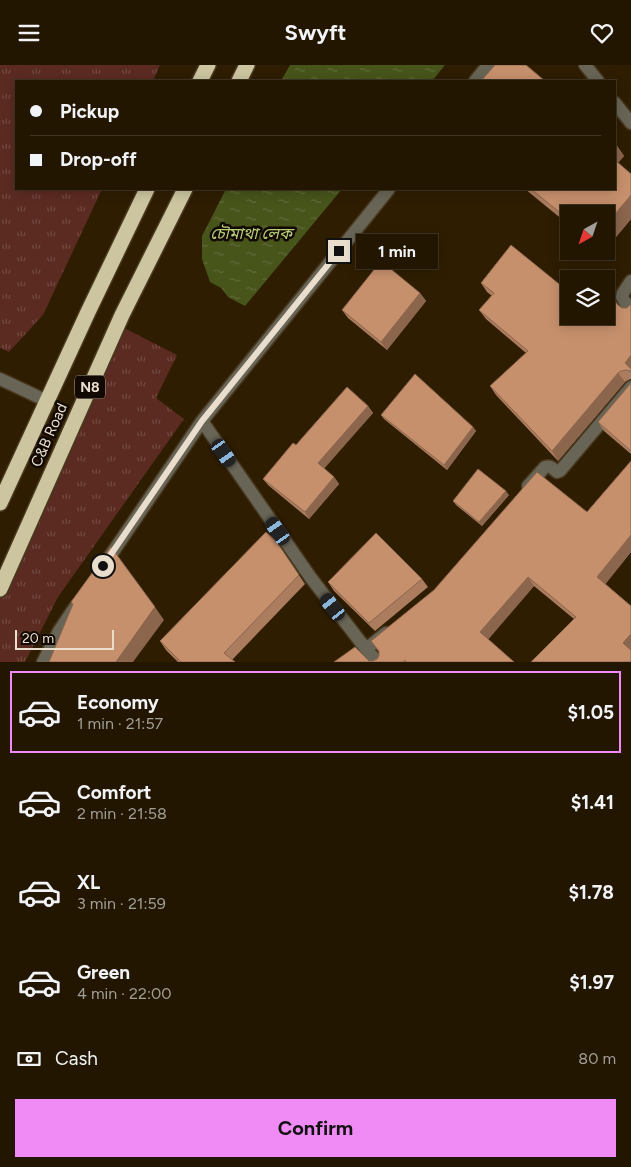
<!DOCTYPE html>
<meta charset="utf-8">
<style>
body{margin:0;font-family:Figtree,"Noto Sans Bengali",sans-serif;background:#2a1f0b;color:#f1f3f6;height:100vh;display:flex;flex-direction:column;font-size:19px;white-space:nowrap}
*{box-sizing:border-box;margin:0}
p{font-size:16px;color:#a29f99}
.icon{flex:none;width:28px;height:28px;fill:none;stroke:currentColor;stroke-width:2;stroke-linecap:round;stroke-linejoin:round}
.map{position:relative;height:597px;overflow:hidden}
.side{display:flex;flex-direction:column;background:#221601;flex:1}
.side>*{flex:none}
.banner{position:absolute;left:15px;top:15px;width:601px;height:110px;border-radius:0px;box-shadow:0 2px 12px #0003,0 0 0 1px #3f3523;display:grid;align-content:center;height:110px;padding:0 15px;background:#221601}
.needle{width:32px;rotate:220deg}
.controls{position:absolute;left:560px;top:140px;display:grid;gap:10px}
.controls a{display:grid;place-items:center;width:55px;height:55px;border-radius:0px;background:#221601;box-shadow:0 2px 12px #0003,0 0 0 1px #3f3523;font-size:25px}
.scale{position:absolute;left:15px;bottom:12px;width:99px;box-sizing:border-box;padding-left:5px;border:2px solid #e9ddcd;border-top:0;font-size:14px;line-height:18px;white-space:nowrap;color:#e9ddcd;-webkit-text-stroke:4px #110902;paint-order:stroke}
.end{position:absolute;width:22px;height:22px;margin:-11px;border:6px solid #e9ddcd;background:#111;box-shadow:0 0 0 2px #111}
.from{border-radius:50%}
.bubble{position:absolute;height:35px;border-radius:0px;background:#221601;box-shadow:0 2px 12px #0003,0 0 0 1px #3f3523;font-size:16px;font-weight:700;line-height:35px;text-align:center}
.car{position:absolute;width:15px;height:30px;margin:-15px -8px;border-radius:6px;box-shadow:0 0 4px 1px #0007;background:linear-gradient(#222 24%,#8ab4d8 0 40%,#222 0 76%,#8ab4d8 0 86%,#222 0)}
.banner b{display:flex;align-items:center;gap:18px;height:48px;font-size:19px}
.banner b+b{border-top:1px solid #3f3523}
.banner i{width:12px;height:12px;background:#f1f3f6}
ul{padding:9px 0 0;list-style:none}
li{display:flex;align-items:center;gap:15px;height:82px;margin:0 10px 8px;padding:0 5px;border:2px solid transparent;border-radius:0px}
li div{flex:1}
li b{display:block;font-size:19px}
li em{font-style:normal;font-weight:700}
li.current{border-color:#f08bf6}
li>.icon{width:45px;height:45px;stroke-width:1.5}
.pay{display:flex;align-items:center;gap:12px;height:55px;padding:0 15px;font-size:19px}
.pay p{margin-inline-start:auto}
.action{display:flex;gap:10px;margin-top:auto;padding:10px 15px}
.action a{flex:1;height:58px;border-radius:0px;background:#f08bf6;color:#111;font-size:20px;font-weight:700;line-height:58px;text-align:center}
header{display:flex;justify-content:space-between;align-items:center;height:65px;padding:0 15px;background:#221601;font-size:22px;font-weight:700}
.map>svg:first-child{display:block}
.park{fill:url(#park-tufts)}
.water{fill:url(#water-ripples)}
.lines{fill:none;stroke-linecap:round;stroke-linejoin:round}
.minor-casing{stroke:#48381e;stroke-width:15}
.highway-casing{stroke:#48381e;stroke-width:18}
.minor{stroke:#686557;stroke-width:12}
.highway{stroke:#ccc5a0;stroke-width:15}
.wall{fill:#ab7c5e}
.shaded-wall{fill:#8b654c}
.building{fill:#c7906d;stroke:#8b654c}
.route{stroke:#e9ddcd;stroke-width:6}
.labels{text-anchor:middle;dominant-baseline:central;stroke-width:5;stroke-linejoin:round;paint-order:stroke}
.shield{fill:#110902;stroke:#a89d90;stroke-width:1}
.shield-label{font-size:14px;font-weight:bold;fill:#e9ddcd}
.street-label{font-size:15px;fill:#e9ddcd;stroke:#110902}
.water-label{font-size:16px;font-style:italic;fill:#b9cf7a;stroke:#110902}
</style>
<header><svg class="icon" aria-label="menu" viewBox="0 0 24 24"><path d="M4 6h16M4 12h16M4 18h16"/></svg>Swyft<svg class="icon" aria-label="heart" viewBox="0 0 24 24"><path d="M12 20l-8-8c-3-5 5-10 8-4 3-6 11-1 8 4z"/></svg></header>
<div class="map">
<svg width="631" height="597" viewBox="0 0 631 597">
<defs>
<pattern id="park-tufts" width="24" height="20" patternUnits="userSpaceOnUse" patternTransform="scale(1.25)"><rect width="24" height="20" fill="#5b2b22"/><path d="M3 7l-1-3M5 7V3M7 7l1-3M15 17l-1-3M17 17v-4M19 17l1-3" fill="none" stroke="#734941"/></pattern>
<pattern id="water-ripples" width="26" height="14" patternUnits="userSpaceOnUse" patternTransform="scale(1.25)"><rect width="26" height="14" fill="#47541a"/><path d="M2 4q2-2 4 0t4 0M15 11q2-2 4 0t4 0" fill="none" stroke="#626c3a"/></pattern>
</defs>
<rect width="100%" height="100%" fill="#2e1d01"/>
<path class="park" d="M0 0H160L153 16H16V124H102L43 250 9 287 0 283Z
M124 263 177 290 156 333 184 354 58 532 25 597H0V530Z"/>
<path class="water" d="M290 0H445L432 16H281Z
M226 124H342L245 241 228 232 221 223 210 217 202 194V171Z"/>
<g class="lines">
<defs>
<path id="minor" d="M585 0 598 16
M475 16 488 0
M615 38 631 58
M631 216 623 228 622 232 625 237 631 244
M0 314 47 336
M202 356 311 513 366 584 378 597
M528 421 545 402C551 400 553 404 557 407L560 406 631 322
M104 500 202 356 389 124
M366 584 386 568
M43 597 59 566 75 542"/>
<path id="highway" d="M200 16 208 0
M239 16 247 0
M0 438 88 247 147 124
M0 524 122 250 185 124"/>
</defs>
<use href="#minor" class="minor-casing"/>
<use href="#highway" class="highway-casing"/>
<use href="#minor" class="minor"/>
<use href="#highway" class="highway"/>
</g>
<path class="wall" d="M615 78 624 91 618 98 631 109V154L606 184 569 149V160L525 124H615Z
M481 218 564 223 618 240 622 243H627L631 239V314L628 315 625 317 558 396 496 330 490 321 526 288 486 254 479 245 492 231 487 227Z
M420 228 426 236 387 285 348 253 342 245Z
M631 318V389L604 366 598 357Z
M368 341 373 348 324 403 334 412 339 419 309 454 268 420 263 414Z
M381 350 473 362 476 366 447 405 384 354Z
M631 396V487L605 519 574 554 534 521 488 574 514 597H334L373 596 377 594 379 591V587L371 576 587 447Z
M509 430 482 461 456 440 453 436Z
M276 476 305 519 232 595 235 597H178L166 585 160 576Z
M422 514 428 522 375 566 334 526 328 517Z"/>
<path class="shaded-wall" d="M615 78 624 91 615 101Z
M631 130V154L606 184V160Z
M420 228 426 236 387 285 381 277Z
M631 290V307L625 298Z
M618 308 625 317 558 396 552 386Z
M368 341 373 348 323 405 318 398Z
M473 362 476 366 447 405 444 400Z
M334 412 339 419 309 454 305 447Z
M506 426 509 430 482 461 479 457Z
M631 470V487L604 521 597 512Z
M528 512 534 521 487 576 480 567Z
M155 542 164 555 133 597H116Z
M631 569V585L623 578Z"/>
<path class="building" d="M495 0H526L545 16H481Z
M615 95 631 109V130L606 160V149H569V155L531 124H615Z
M511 180 564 223 569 217V251H606V228L611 231 618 240 622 243H627L631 239V290L625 298 631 304V308L630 306 626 305 621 306 618 308 552 386 490 321 528 286 479 245 494 228 481 218Z
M381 196 420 228 381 277 342 245Z
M578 206 588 214H571Z
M415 309 473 362 444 400 381 350Z
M631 318V386L598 357Z
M347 322 368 341 318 398 334 412 305 447 263 414 293 378 296 380Z
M631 396V470L597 512 631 541V569L623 578 631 585V597H531L576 552 528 512 480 567 514 597H406L405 595 403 597H334L355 582 369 596H373L377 594 379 591V586L371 576 434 525 537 407 587 447Z
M478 404 506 426 479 457 453 436Z
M266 467 276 476 299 510 224 588 235 597H181L160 576Z
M376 468 422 514 369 558 328 517Z
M111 482 155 542 116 597H49L73 539 71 537Z"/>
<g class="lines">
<path class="route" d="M103 501 202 356 339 186"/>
</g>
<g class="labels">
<rect class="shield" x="75" y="310.5" width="30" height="23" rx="4"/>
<g class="shield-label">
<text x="90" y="322">N8</text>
</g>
<g class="street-label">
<text transform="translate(49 370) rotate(-66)">C&amp;B Road</text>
</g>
<g class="water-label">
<text x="251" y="168">চৌমাথা লেক</text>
</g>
</g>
</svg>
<div class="controls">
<a><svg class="needle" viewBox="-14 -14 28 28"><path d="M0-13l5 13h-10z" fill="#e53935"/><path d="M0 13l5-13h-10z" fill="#a29f99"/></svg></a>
<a><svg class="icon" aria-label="layers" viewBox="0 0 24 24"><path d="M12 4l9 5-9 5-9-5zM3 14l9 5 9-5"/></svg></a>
</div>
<div class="scale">20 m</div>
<i class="end from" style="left:103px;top:501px"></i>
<i class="end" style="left:339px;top:186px"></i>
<div class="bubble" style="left:356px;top:169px;width:82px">1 min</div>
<i class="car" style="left:224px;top:388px;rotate:145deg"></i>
<i class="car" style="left:278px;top:466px;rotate:325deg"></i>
<i class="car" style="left:333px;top:542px;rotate:322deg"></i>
<div class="banner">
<b><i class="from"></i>Pickup</b>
<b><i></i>Drop-off</b>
</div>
</div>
<section class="side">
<ul>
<li class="current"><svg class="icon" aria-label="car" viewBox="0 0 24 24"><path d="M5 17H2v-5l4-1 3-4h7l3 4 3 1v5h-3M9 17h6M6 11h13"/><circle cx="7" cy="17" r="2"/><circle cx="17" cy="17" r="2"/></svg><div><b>Economy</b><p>1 min · 21:57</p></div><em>$1.05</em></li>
<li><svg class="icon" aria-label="car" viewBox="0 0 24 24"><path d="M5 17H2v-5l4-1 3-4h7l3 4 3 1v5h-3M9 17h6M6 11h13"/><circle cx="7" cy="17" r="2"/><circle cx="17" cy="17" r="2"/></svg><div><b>Comfort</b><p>2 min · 21:58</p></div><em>$1.41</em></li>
<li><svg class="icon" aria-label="car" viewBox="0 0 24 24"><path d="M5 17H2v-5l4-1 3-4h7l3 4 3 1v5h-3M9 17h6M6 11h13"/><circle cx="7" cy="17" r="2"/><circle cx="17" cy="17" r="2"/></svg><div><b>XL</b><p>3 min · 21:59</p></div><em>$1.78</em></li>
<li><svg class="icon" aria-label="car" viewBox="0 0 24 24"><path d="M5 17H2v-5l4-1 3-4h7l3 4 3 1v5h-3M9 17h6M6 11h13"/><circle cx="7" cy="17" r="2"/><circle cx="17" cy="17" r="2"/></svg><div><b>Green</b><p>4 min · 22:00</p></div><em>$1.97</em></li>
</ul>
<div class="pay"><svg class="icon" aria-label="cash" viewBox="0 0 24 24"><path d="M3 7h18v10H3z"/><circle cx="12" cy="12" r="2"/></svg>Cash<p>80 m</p></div>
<div class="action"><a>Confirm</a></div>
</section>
